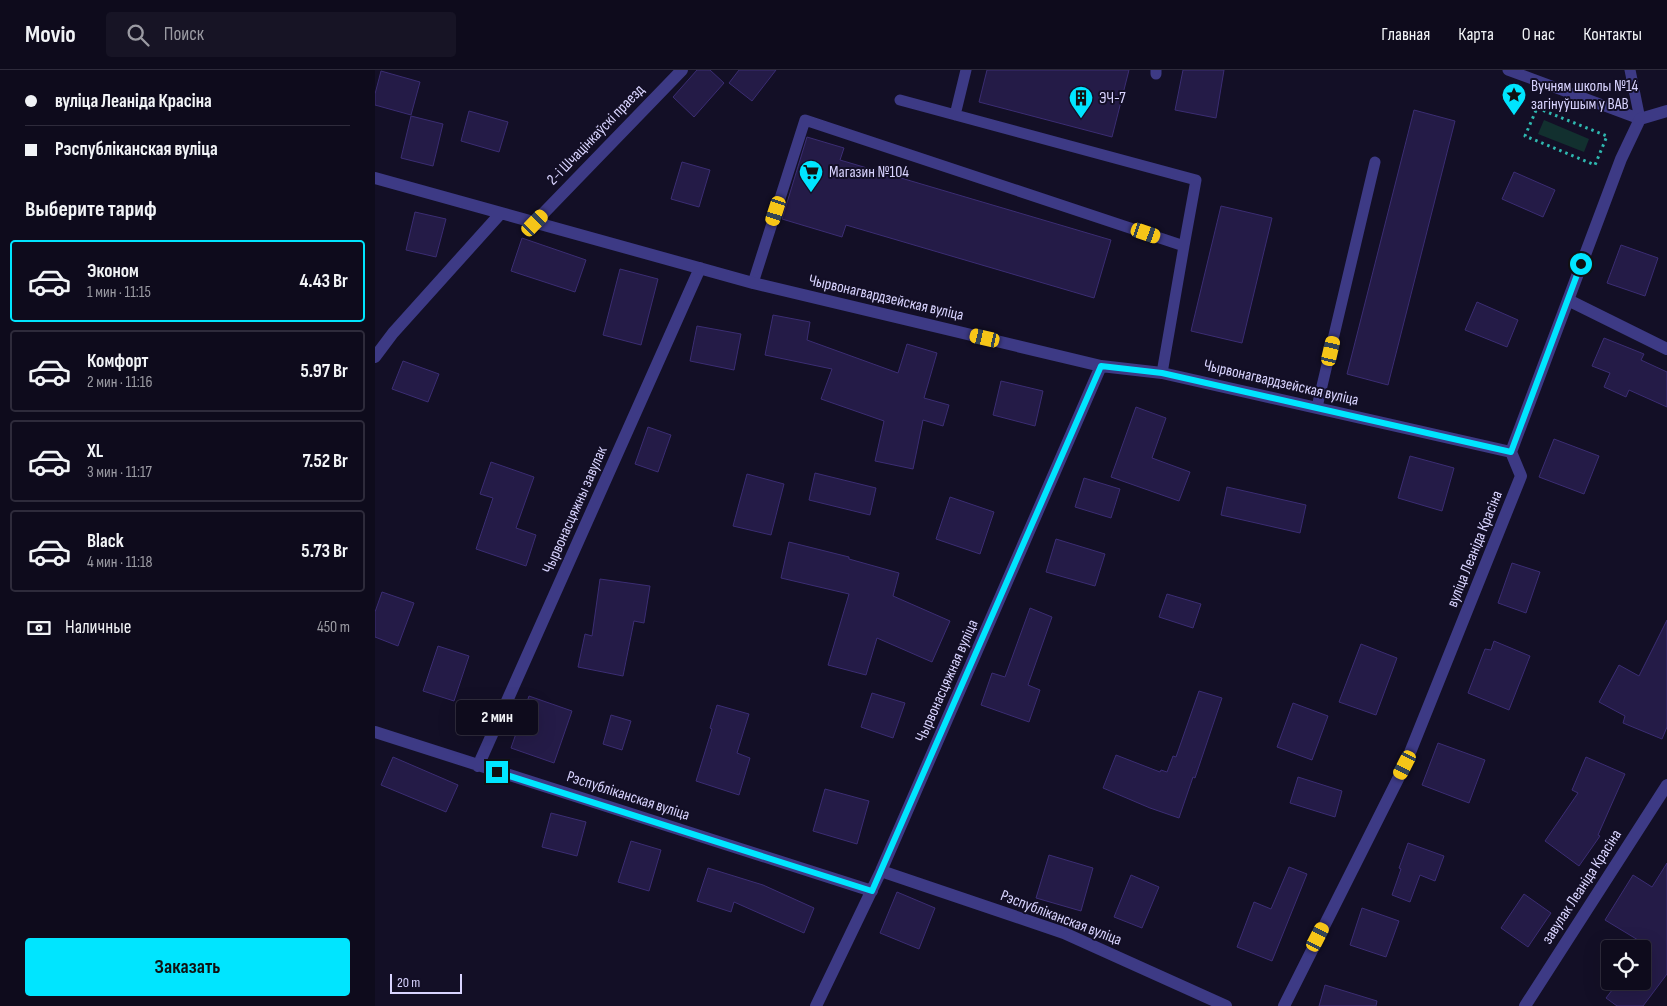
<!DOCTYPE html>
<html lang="ru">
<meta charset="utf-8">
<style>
body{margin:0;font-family:"Sofia Sans Condensed",sans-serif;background:#171425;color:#f1f3f6;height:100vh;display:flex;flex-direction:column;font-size:19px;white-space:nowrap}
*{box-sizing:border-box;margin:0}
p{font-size:16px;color:#9b9ba3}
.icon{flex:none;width:28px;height:28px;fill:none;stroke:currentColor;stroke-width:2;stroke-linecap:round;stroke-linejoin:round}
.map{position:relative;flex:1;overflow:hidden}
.sheet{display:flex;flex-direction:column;background:#0e0b1c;width:375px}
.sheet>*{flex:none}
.guide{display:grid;align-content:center;height:110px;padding:0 25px;background:#0e0b1c}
.controls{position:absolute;left:1226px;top:870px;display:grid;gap:10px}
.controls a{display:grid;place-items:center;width:50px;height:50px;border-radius:5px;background:#0e0b1c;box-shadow:0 5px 20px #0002,0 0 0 1px #2e2b3b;font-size:25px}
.scale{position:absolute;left:15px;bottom:12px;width:72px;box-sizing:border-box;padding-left:5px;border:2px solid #d9d4ff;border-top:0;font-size:14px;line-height:18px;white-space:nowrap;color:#d9d4ff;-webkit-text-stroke:4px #130f26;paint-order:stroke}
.end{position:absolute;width:22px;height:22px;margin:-11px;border:6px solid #00e5ff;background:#111;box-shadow:0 0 0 2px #111}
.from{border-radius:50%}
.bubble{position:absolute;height:35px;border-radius:5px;background:#0e0b1c;box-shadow:0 5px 20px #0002,0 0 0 1px #2e2b3b;font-size:16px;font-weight:700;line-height:35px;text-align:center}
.car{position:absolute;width:15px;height:30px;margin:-15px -8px;border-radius:6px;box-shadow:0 0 4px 1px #0007;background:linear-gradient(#f5c518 24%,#345 0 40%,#f5c518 0 76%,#345 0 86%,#f5c518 0)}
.guide b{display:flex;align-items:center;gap:18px;height:48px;font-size:19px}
.guide b+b{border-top:1px solid #2e2b3b}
.guide i{width:12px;height:12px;background:#f1f3f6}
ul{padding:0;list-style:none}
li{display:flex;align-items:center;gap:15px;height:82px;margin:0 10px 8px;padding:0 15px;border:2px solid #2e2b3b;border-radius:5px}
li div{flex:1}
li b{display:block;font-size:19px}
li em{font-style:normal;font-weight:700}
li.active{border-color:#00e5ff}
li>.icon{width:45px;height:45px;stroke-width:1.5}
h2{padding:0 25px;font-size:22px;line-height:60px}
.pay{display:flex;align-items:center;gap:12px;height:55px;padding:0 25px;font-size:19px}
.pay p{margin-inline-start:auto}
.button{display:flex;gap:10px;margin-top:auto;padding:10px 25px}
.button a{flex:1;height:58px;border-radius:5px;background:#00e5ff;color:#111;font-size:20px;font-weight:700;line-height:58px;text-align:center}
header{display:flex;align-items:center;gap:30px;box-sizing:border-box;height:70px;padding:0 25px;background:#0e0b1c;border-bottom:1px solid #2e2b3b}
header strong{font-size:24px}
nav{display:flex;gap:28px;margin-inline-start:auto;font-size:18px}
.search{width:350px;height:45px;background:#171425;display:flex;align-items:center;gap:12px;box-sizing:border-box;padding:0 18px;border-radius:5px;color:#9b9ba3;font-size:19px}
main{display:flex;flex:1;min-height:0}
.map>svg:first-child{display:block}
.green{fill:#12302f}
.building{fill:#241b47;stroke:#3b2d73}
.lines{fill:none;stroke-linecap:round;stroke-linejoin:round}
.path{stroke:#2fb8b0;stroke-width:3;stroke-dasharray:2.5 4;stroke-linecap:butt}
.service{stroke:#3d3a85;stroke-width:11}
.minor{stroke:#3d3a85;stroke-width:12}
.route{stroke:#00e5ff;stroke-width:6}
.labels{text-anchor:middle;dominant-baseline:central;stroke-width:4;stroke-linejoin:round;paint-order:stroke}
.poi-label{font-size:16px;fill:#d9d4ff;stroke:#130f26;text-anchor:start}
.street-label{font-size:16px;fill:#d9d4ff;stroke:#130f26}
</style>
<header>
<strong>Movio</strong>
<div class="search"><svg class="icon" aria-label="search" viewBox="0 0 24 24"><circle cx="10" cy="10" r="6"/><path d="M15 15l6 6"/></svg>Поиск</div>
<nav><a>Главная</a><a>Карта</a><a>О нас</a><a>Контакты</a></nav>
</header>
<main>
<section class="sheet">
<div class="guide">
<b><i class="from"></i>вуліца Леаніда Красіна</b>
<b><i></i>Рэспубліканская вуліца</b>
</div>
<h2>Выберите тариф</h2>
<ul>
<li class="active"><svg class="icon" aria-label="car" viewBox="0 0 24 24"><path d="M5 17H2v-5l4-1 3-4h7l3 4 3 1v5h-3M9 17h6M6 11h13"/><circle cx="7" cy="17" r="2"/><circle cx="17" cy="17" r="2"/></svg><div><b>Эконом</b><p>1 мин · 11:15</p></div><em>4.43 Br</em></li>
<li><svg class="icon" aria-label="car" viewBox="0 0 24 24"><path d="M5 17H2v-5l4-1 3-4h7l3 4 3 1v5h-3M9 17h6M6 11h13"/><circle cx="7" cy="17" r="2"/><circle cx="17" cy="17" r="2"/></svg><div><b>Комфорт</b><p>2 мин · 11:16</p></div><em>5.97 Br</em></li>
<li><svg class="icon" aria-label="car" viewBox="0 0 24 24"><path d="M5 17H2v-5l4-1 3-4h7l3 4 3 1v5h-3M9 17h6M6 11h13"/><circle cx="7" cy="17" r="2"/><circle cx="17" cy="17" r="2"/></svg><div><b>XL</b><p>3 мин · 11:17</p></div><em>7.52 Br</em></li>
<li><svg class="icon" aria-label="car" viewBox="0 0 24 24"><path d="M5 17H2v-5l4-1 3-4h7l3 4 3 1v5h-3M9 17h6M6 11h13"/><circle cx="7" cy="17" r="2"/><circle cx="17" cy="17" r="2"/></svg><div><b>Black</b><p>4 мин · 11:18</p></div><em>5.73 Br</em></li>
</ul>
<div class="pay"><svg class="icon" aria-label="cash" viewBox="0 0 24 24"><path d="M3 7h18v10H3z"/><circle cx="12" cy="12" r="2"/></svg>Наличные<p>450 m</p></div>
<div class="button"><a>Заказать</a></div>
</section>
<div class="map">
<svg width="1292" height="936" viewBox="0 0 1292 936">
<rect width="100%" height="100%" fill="#130f26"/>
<path class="green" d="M1169 50 1214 69 1209 82 1163 64Z"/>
<path class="building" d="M322 0H335L349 13 319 47 298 27Z
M364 0H401L377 31 354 13Z
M612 0H754L737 67 604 32Z
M808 0H849L841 48 800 40Z
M6 1 45 12 36 45 0 35V24Z
M1039 40 1080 51 1013 315 972 304Z
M94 41 133 52 124 82 86 71Z
M36 46 68 54 58 96 26 88Z
M432 67 469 78 465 90 736 170 719 228 471 155 467 167 407 149Z
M307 92 335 100 324 137 296 129Z
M1139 102 1180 120 1168 147 1127 129Z
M846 136 897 148 867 273 816 261Z
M40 142 71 149 61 187 31 180Z
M147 168 211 190 200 222 136 201Z
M1246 175 1283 188 1270 226 1232 213Z
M245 199 283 209 266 275 228 265Z
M1102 232 1143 250 1132 277 1090 260Z
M398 245 435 252 432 270 523 303 532 274 562 283 549 328 574 335 568 356 548 350 538 399 500 391 509 351 446 329 457 299 390 285Z
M322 256 366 264 359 300 315 291Z
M1229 268 1269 284 1266 290 1292 302V337L1254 320 1251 327 1229 317 1235 303 1217 296Z
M28 291 64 304 53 332 17 319Z
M626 311 668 321 660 356 618 345Z
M761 337 791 348 777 388 815 402 804 431 736 407Z
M273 357 296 365 283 402 260 394Z
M1179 369 1224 386 1209 424 1164 407Z
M1035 386 1079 398 1067 441 1023 428Z
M116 392 159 407 141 458 161 465 151 496 101 479 118 428 105 424Z
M440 403 501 418 495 445 434 430Z
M372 404 409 414 396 465 358 456Z
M709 408 745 419 736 448 700 437Z
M852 417 931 435 925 463 846 445Z
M575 427 619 442 605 484 561 469Z
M681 469 730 484 720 516 671 502Z
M414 472 474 487V489L524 503 518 526 575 551 557 592 502 568 491 605 453 595 474 524 406 508Z
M1137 493 1165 502 1151 543 1123 533Z
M225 509 275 516 269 553 259 551 248 606 203 597 210 564 217 566Z
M7 522 39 533 23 576 0 567V542Z
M792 524 826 534 818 558 784 547Z
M655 538 677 547 653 615 665 620 654 652 606 635 617 603 630 607Z
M1292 550V657L1287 669 1248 653 1250 646 1224 632 1244 595 1264 606Z
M1119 571 1155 586 1134 640 1093 623 1110 579 1116 580Z
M986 574 1022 588 1001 645 964 632Z
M63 576 94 586 79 631 48 621Z
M824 621 847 628 820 708 818 707 804 748 775 738 728 718 741 685 785 702 786 700 792 702 798 686 801 687Z
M497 623 530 633 518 668 486 657Z
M154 626 197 641 179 693 136 678Z
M918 633 953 646 937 690 902 677Z
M342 635 374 644 362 683 375 688 364 725 321 711 337 659 335 658Z
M236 645 256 651 247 680 228 674Z
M1063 673 1110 690 1094 733 1047 715Z
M18 687 83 715 71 742 6 715Z
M1211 687 1250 704 1223 765 1225 766 1204 796 1170 771 1203 723 1197 720Z
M923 707 967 721 960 747 915 733Z
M450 719 494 731 482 774 438 761Z
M176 743 211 752 202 786 167 777Z
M256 771 286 780 274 821 243 812Z
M1033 773 1069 786 1060 811 1045 805 1035 832 1017 825 1026 799 1024 798Z
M674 785 718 798 706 841 661 828Z
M1292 793V904L1268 936H1242L1231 928 1244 911H1268V873L1230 850 1258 805 1277 817Z
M914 797 932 804 897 891 862 877 879 832 896 839Z
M333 798 388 815 439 838 429 863 359 832 356 842 322 831Z
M756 805 784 817 767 858 739 847Z
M522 822 560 838 544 879 505 863Z
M1149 824 1176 843 1153 877 1126 858Z
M987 838 1024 851 1011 887 975 875Z
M950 915 1002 931 1001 936H944Z"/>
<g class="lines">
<path class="path" d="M1162 38 1232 66 1220 95 1150 66Z"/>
<path class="service" d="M1133 0 1265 49
M1255 0 1265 49
M781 4V0
M525 30 821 110 809 176
M580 45 591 0
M378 213 430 50 809 176 787 303
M942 337 1000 92"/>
<path class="minor" d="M0 108 378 213 726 296 787 303 1136 382
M159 153 307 0
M1193 230 1292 279
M0 287 18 263 126 143
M0 662 497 821
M103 696 325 198
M506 801 689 863 851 936
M441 936 506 801 726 296
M909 936 1030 695 1146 406 1136 382 1246 89 1265 49 1292 41
M1150 936 1292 715"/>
</g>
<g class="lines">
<path class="route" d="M122 702 497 821 726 296 787 303 1136 382 1206 194"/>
</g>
<defs>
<symbol id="sight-pin" viewBox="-11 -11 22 30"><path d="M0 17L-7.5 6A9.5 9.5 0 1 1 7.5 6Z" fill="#00e5ff" stroke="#130f26"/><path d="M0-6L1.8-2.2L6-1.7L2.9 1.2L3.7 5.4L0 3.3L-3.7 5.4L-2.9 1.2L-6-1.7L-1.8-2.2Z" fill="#111"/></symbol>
<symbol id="building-pin" viewBox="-11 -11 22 30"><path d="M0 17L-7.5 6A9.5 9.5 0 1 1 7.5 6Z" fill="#00e5ff" stroke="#130f26"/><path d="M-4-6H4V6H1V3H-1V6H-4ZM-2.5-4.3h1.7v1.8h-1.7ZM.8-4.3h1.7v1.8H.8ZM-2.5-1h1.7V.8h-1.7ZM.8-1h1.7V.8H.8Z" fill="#111"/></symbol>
<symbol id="supermarket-pin" viewBox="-11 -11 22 30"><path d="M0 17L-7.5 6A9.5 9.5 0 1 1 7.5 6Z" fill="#00e5ff" stroke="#130f26"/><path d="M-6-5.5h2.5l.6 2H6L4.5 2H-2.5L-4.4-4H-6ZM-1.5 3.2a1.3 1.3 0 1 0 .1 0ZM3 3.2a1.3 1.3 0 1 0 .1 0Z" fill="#111"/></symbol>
</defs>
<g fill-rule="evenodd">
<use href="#sight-pin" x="1125" y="11" width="28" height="38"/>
<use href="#building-pin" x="692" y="14" width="28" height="38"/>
<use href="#supermarket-pin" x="422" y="88" width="28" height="38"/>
</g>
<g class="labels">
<g class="poi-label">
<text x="1156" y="16">Вучням школы №14<tspan x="1156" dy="18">загінуўшым у ВАВ</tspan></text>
<text x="724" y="28">ЭЧ-7</text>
<text x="454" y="102">Магазин №104</text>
</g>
<g class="street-label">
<text transform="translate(221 65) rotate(-46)">2-і Шчацінкаўскі праезд</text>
<text transform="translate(511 228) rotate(13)">Чырвонагвардзейская вуліца</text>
<text transform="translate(906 313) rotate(13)">Чырвонагвардзейская вуліца</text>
<text transform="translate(200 440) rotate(-66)">Чырвонасцяжны завулак</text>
<text transform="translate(1100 479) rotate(-68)">вуліца Леаніда Красіна</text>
<text transform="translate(572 611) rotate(-66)">Чырвонасцяжная вуліца</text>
<text transform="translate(253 726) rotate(18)">Рэспубліканская вуліца</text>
<text transform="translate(1207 817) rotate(-57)">завулак Леаніда Красіна</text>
<text transform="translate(686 848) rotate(21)">Рэспубліканская вуліца</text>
</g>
</g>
</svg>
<div class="controls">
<a><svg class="icon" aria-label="locate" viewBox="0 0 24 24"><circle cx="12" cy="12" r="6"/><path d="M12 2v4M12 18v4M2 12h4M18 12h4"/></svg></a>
</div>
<div class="scale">20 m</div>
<i class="end from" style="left:1206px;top:194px"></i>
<i class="end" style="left:122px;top:702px"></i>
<div class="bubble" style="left:81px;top:630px;width:82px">2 мин</div>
<i class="car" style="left:401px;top:141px;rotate:198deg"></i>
<i class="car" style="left:160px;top:153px;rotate:44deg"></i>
<i class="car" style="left:771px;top:163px;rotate:109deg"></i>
<i class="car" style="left:610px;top:268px;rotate:283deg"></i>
<i class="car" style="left:956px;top:281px;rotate:13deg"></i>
<i class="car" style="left:1030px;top:695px;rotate:207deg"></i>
<i class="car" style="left:943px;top:867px;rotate:27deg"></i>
</div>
</main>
